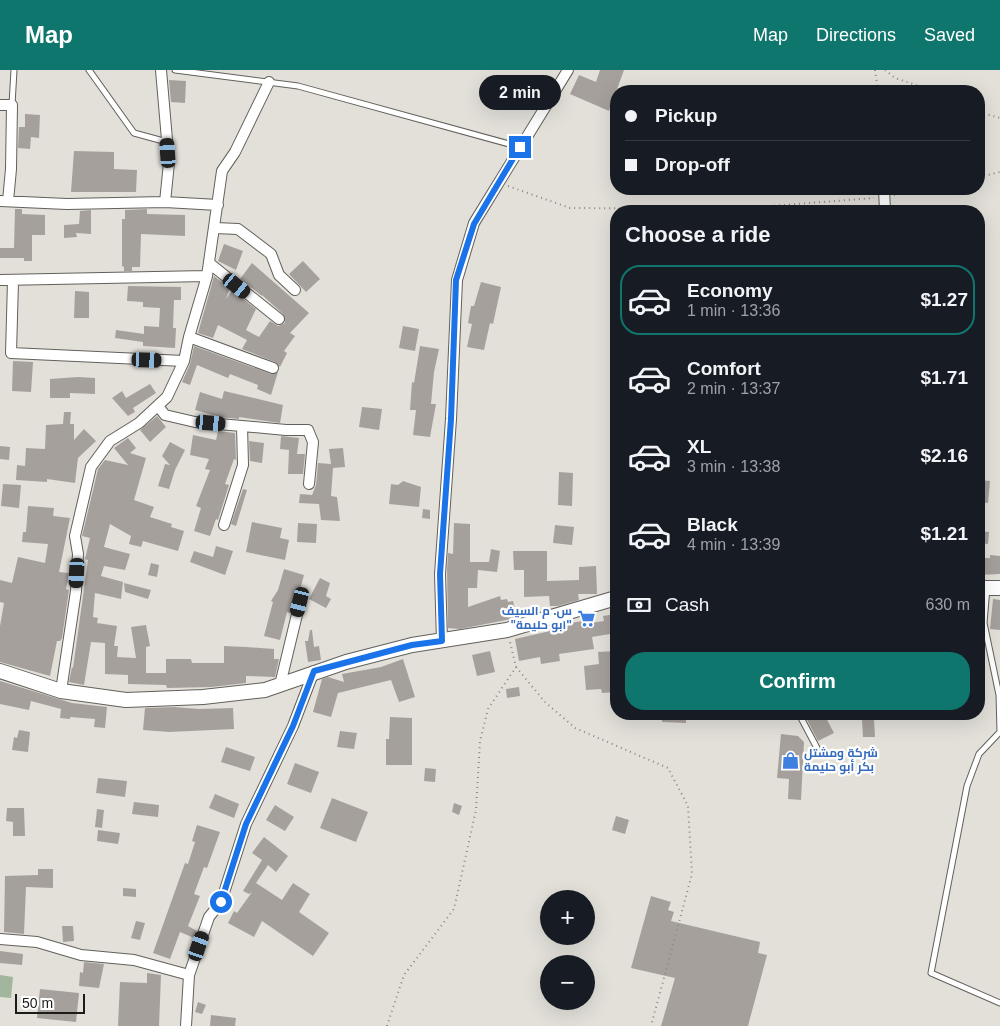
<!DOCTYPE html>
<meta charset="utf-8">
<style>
body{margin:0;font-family:Arial,Cairo,sans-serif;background:#242831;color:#f1f3f6;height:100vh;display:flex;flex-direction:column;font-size:19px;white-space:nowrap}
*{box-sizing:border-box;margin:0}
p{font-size:16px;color:#9ea1a6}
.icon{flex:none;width:28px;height:28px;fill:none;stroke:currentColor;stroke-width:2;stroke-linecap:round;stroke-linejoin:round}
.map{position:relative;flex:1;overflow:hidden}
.details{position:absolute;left:610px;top:135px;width:375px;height:515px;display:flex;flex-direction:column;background:#171b24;border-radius:20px;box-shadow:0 5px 20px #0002}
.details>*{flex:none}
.hud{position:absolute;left:610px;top:15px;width:375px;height:110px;border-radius:20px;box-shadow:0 5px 20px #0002;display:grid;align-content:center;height:110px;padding:0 15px;background:#171b24}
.tools{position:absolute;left:540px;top:820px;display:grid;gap:10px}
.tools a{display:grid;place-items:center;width:55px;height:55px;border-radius:50%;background:#171b24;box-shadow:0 5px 20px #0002;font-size:25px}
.scale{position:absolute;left:15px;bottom:12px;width:70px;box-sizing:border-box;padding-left:5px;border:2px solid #1c1b18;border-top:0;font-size:14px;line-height:18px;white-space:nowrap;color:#1c1b18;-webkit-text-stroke:4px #fff;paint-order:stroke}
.end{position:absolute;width:22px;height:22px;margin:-11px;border:6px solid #1a73e8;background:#fff;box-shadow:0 0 0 2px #fff}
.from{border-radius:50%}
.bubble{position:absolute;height:35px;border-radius:18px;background:#171b24;box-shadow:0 5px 20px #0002;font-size:16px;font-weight:800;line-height:35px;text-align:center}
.car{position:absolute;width:15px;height:30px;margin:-15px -8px;border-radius:6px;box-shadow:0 0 4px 1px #0007;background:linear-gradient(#222 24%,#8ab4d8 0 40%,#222 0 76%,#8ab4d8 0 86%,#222 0)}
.hud b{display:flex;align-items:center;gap:18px;height:48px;font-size:19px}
.hud b+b{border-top:1px solid #363941}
.hud i{width:12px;height:12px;background:#f1f3f6}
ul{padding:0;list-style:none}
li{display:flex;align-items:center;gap:15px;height:70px;margin:0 10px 8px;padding:0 5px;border:2px solid transparent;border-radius:20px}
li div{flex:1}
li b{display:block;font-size:19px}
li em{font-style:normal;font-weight:800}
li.on{border-color:#0f766e}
li>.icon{width:45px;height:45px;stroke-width:1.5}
h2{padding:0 15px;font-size:22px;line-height:60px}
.pay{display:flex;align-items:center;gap:12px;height:55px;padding:0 15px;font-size:19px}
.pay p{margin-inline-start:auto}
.button{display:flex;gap:10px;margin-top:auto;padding:10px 15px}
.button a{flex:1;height:58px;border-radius:20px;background:#0f766e;color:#fff;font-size:20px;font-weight:800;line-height:58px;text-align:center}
header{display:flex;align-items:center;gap:30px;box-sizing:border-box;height:70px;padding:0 25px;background:#0f766e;color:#fff}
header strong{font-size:24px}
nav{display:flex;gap:28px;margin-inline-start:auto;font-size:18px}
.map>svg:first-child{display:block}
.green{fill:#a1b69d}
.building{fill:#a6a09c}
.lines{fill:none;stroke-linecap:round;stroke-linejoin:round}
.lane-casing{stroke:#62605b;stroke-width:7}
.street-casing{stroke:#62605b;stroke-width:12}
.secondary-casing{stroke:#62605b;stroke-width:16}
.path{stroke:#8a8883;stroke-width:2;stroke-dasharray:1 4;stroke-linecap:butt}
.lane{stroke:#fff;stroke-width:5}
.street{stroke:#fff;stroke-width:10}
.secondary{stroke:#fff;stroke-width:14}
.route{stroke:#1a73e8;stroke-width:6}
.labels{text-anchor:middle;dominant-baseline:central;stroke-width:4.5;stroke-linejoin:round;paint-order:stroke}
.shop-label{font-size:12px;font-weight:bold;fill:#366cbe;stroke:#fff;text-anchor:end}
</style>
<header>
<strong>Map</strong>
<nav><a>Map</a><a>Directions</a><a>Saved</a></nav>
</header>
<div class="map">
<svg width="1000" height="956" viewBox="0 0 1000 956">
<rect width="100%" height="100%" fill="#e2e0d9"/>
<path class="green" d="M0 905 13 907 11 928 0 927Z"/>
<path class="building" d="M600 0H624L609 41 570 24 579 5 596 12Z
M169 10 186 11 185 33 171 32Z
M25 44 40 45 39 68 31 67 30 79 18 78 19 57H25Z
M74 81 114 82V99L137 100 136 122H71Z
M15 139H22V144L45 145V165H32V191H24V188H0V178H14Z
M147 139V144L185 145V166L141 164 140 197H132V201H124V197L122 196V149H125V140Z
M91 140V164L76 163 77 167 64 168V155L79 154 80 141Z
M224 174 243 181 236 200 218 191Z
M303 191 320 209 306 222 289 204Z
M252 193 309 243 290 263 295 266 284 281 287 283 280 297 275 292 242 279 247 270 218 255 213 268 198 263 214 206 230 218 226 229 232 220 256 239 246 260 259 267 270 251 278 256 285 253 283 244 262 225V226L240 209Z
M481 212 501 217 493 254 490 253 484 280 467 277 472 254 468 253 471 236H474Z
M128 216 181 217V230H174L173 258H176L175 278 143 276V272L115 268 116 260 144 264V256L159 257 160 238 143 237V232L127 231Z
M75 221 89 222V248H74Z
M403 256 419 259 415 281 399 278Z
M194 276 271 304 278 302 271 325 257 319 258 315 230 304 228 308 197 295 190 315 182 312 190 294Z
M420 276 439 279 434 302 431 334H436L430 367 413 365 416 340H410L412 312 414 313Z
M13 291 33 292 31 322 12 321Z
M78 307 95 308V324L70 323V328H50V309Z
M150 314 156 323 133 338 135 342 128 346 112 328 122 321 126 328Z
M224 321 283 335 280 353 239 347V349L220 347 195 340 200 322 222 329Z
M362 337 382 339 379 360 359 357Z
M64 342H71L70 354H74V370L84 359 96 371 78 388 75 413 47 409V412L16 410 17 395 25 396 26 378 45 379 46 355 63 354Z
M157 346 166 357 150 372 140 360Z
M218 361 235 363 236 390 234 389 225 414 229 415 218 450 216 449 210 466 194 461 201 438 196 436 210 400 205 399 209 389 190 385 193 365 216 370Z
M281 366 299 368 297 384H305L303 404H288L289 380 280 379Z
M128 368 136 378 130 383 146 388 134 430 154 437 150 447 172 454 171 457 184 461 178 481 143 471 141 477 129 474 131 466 110 454 104 477 130 484 125 500 104 496 101 506 123 512 121 529 95 523 93 547 98 548 97 553 117 556 114 576H118L117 587 136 588 131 557 146 555 150 576 146 577V603H166V589H191L192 593H224V576L246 577 274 579V589H279L275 607 246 606V613L212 617 167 618 166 615 128 614V605L105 604V573L91 572 84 615 69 612 72 597 73 598 88 490 85 489 90 468 82 466 94 416 98 399 105 390 128 395 114 378Z
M249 371 264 373 262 393 250 391Z
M170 372 185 380 175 400 169 419 158 416 165 394 170 395 162 386Z
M0 376 10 377 9 390 0 389Z
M343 378 345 397 333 398 331 426 337 427 340 451 321 450 319 434 299 433 300 424 312 425 316 415 318 393 331 394 329 379Z
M559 402 573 403 572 436 558 435Z
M979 410 990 411 988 433 979 432Z
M403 411 421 417 419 437 389 434 391 414 398 415Z
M3 414 21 415 19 438 1 436Z
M243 419 247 420 236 456 231 454Z
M28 436 54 438 53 446 70 448 59 502 69 503 66 519 69 520 62 568 60 571H57L50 606 0 592V556L4 533 0 532V510L12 513 18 487 45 493 48 474 22 472 23 462H26Z
M423 439 430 440V449L422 448Z
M252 452 282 458 280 468 289 470 285 490 246 482Z
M298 453 317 454 316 473 297 472Z
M454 453 470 454V492H489L491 479 500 481 497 502 478 500 477 518H468V537L500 526 501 530 507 529 508 532 513 531 517 548 460 559 448 558 447 500 448 483 453 484Z
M555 455 574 457 572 475 553 473Z
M979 461 989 462 988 474 979 473Z
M216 476 233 481 225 505 190 492 194 481 213 487Z
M513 481H547V511L579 510V497L596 496 597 524H578L579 530 558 536H550L549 526 524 527V500H514Z
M990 485 1000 486V504L979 505V488H990Z
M151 493 159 495 157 507 148 505Z
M284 499 304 505 299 523 296 522 290 543 287 542 280 570 264 566 273 532 271 531 278 520Z
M320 508 330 513 326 526 331 529 326 538 309 529Z
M124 513 151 520 148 529 125 522Z
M993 529 1000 530V560L990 559Z
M615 544 616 563 592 567 594 579 559 584 560 591 541 594 540 587 519 591 515 569 563 558V554L590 550V553L604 551 603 546Z
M310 560H312L314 577 319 576 321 590 308 592 305 571H308Z
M490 581 495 602 477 606 472 585Z
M616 581V622L602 623 601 619 586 620 584 596 599 594 598 582Z
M403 589 415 627 399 632 391 610 338 623 331 647 313 642 322 609 328 607 344 612 342 604 381 597Z
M0 611 72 633 107 637 105 658 94 657 95 649 70 647V649L60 648 61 639 31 631 29 640 0 634Z
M519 617 520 626 507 628 506 619Z
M174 637 199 639 233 638 234 659 169 662 143 660 145 638Z
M662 644H686V653L662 652Z
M804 644H824L834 663 818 671Z
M390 647 412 648V695H386V669H389Z
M862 650H874L875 667H863Z
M19 660 30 662 28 682 12 680 14 667 17 668Z
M340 661 357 663 354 679 337 677Z
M781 664 798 666 804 672 801 730 788 729 789 709 777 708Z
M226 677 255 687 250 701 221 692Z
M295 693 319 702 311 723 287 714Z
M425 698 436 699 435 712 424 711Z
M98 708 127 711 125 727 96 723Z
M215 724 239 734 234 748 209 738Z
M332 728 368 742 356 772 320 758Z
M134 732 159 735 158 747 132 744Z
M454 733 462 736 459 745 452 742Z
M275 735 294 747 285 761 266 750Z
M7 738H24L25 766H13V752L6 751Z
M97 739 104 740 102 758 95 757Z
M616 746 629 750 625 764 612 760Z
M197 755 220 762 207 798 204 797 194 824 200 826 188 856 197 861 194 868 180 862 170 889 153 883 185 793 188 794 195 772 192 771Z
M98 760 120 763 118 774 97 771Z
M264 767 288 786 276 802 268 795 256 813 282 830 293 813 310 824 299 842 329 863 313 886 262 851 254 867 228 853 234 841 237 843 252 822 249 824 243 821 262 790 252 783Z
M38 799H53V818L26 817 24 864 4 862 5 806 38 805Z
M123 818 136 819V827L123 826Z
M651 826 671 832 668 840 674 842 671 851 760 872 758 883 767 885 748 956H661L675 908 631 898Z
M136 851 145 853 140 870 131 868Z
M62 856H73L74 871 63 872Z
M0 881 23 884 22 895 0 893Z
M84 892 104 894 99 918 79 916 80 902 83 903Z
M147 903 161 905 159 956H118L120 912 147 913Z
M40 919 79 923 76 952 37 948Z
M198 932 206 935 202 944 195 942Z
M211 945 236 948 235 956H210Z"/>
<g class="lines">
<defs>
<path id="lane" d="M89 0 134 63 167 72
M175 0 298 16 520 77
M12 35 14 0
M987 518 984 553 999 625 1000 662 979 684 967 716 931 903 1000 933
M799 644 817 678"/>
<path id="street" d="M0 35H12L11 99 8 131
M884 119 885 141
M0 131 67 134 165 132 169 93 161 0
M165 132 218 135
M215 158 238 159 271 184 279 205 295 220
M209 193 279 249
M0 210 207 206
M13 211 11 283 184 291
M189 267 273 298
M158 336 165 345 195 352 242 356 243 395 224 455
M242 356 286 360H308L313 372 309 414
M442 571 440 504 451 349 457 210 474 153 568 0
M280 615 300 532
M61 621 76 521 78 484 75 466 91 397 110 371 139 353 167 327 184 291 189 267 207 206 222 101 235 82 269 12
M0 869 37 872 81 885 134 890 189 905
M186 956 189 905 209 847 221 832 246 754 293 656 314 601"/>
<path id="secondary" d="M979 518H1000
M0 601 61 621 126 630 203 627 265 620 346 592 412 575 507 560 616 528"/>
</defs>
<use href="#lane" class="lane-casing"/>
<use href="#street" class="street-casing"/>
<use href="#secondary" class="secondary-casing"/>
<path class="path" d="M875 0 878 21
M885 0 895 8 934 21
M979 42 1000 48
M979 107 1000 102
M508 116 570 138 732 139 874 128
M894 125 923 119
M516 597 545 632 575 658 668 698 688 736 692 804 651 956
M387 956 404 905 454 839 476 740 480 671 488 639 516 597 510 572"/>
<use href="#lane" class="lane"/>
<use href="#street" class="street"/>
<use href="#secondary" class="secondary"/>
</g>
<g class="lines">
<path class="route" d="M221 832 246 754 293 656 314 601 412 575 442 571 440 504 451 349 456 210 474 154 520 77"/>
</g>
<defs>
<symbol id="supermarket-bare" viewBox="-9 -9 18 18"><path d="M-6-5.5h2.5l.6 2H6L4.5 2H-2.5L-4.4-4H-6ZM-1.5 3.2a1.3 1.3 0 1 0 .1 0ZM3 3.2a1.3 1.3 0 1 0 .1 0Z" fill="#3f7fe0" stroke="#fff" stroke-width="2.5" paint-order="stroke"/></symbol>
<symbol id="shop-bare" viewBox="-9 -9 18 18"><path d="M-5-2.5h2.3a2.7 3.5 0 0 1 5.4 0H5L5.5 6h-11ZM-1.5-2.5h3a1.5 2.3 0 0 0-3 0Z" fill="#3f7fe0" stroke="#fff" stroke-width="2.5" paint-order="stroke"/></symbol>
</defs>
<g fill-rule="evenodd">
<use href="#supermarket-bare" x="574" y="536" width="25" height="25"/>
<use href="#shop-bare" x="778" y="678" width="25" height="25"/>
</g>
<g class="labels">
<g class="shop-label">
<text x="572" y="541">س. م السيف<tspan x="572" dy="14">"ابو حليمة"</tspan></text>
<text x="804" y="683" text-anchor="start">شركة ومشتل<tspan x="804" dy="14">بكر أبو حليمة</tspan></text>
</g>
</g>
</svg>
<div class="tools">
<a>+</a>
<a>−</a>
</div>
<div class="scale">50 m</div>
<i class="end from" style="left:221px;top:832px"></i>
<i class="end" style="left:520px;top:77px"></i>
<div class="bubble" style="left:479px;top:5px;width:82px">2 min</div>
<i class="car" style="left:168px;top:83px;rotate:356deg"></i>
<i class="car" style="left:237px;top:216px;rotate:129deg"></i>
<i class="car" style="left:147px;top:290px;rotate:92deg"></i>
<i class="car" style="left:211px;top:353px;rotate:95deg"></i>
<i class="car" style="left:77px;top:503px;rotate:183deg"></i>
<i class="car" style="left:300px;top:532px;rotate:194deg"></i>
<i class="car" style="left:199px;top:876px;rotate:19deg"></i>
<div class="hud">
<b><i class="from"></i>Pickup</b>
<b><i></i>Drop-off</b>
</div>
<section class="details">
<h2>Choose a ride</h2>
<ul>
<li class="on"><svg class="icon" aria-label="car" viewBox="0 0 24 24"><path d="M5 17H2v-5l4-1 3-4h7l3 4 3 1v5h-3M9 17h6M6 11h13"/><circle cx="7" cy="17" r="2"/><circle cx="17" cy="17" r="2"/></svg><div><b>Economy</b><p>1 min · 13:36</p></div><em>$1.27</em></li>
<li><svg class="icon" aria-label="car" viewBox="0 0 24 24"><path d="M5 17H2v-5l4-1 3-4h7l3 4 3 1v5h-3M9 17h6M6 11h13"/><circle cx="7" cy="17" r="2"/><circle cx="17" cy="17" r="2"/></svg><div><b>Comfort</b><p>2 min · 13:37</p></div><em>$1.71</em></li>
<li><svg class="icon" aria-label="car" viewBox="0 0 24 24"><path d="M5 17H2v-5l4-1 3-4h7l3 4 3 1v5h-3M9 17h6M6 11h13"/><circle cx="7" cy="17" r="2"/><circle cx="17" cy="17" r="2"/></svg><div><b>XL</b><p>3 min · 13:38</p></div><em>$2.16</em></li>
<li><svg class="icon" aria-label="car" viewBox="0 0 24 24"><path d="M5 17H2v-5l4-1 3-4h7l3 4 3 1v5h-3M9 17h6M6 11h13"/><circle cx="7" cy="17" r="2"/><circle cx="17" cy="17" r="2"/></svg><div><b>Black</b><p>4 min · 13:39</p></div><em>$1.21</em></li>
</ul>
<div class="pay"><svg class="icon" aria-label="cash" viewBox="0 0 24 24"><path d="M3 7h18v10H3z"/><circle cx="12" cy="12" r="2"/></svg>Cash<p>630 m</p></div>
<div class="button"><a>Confirm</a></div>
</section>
</div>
